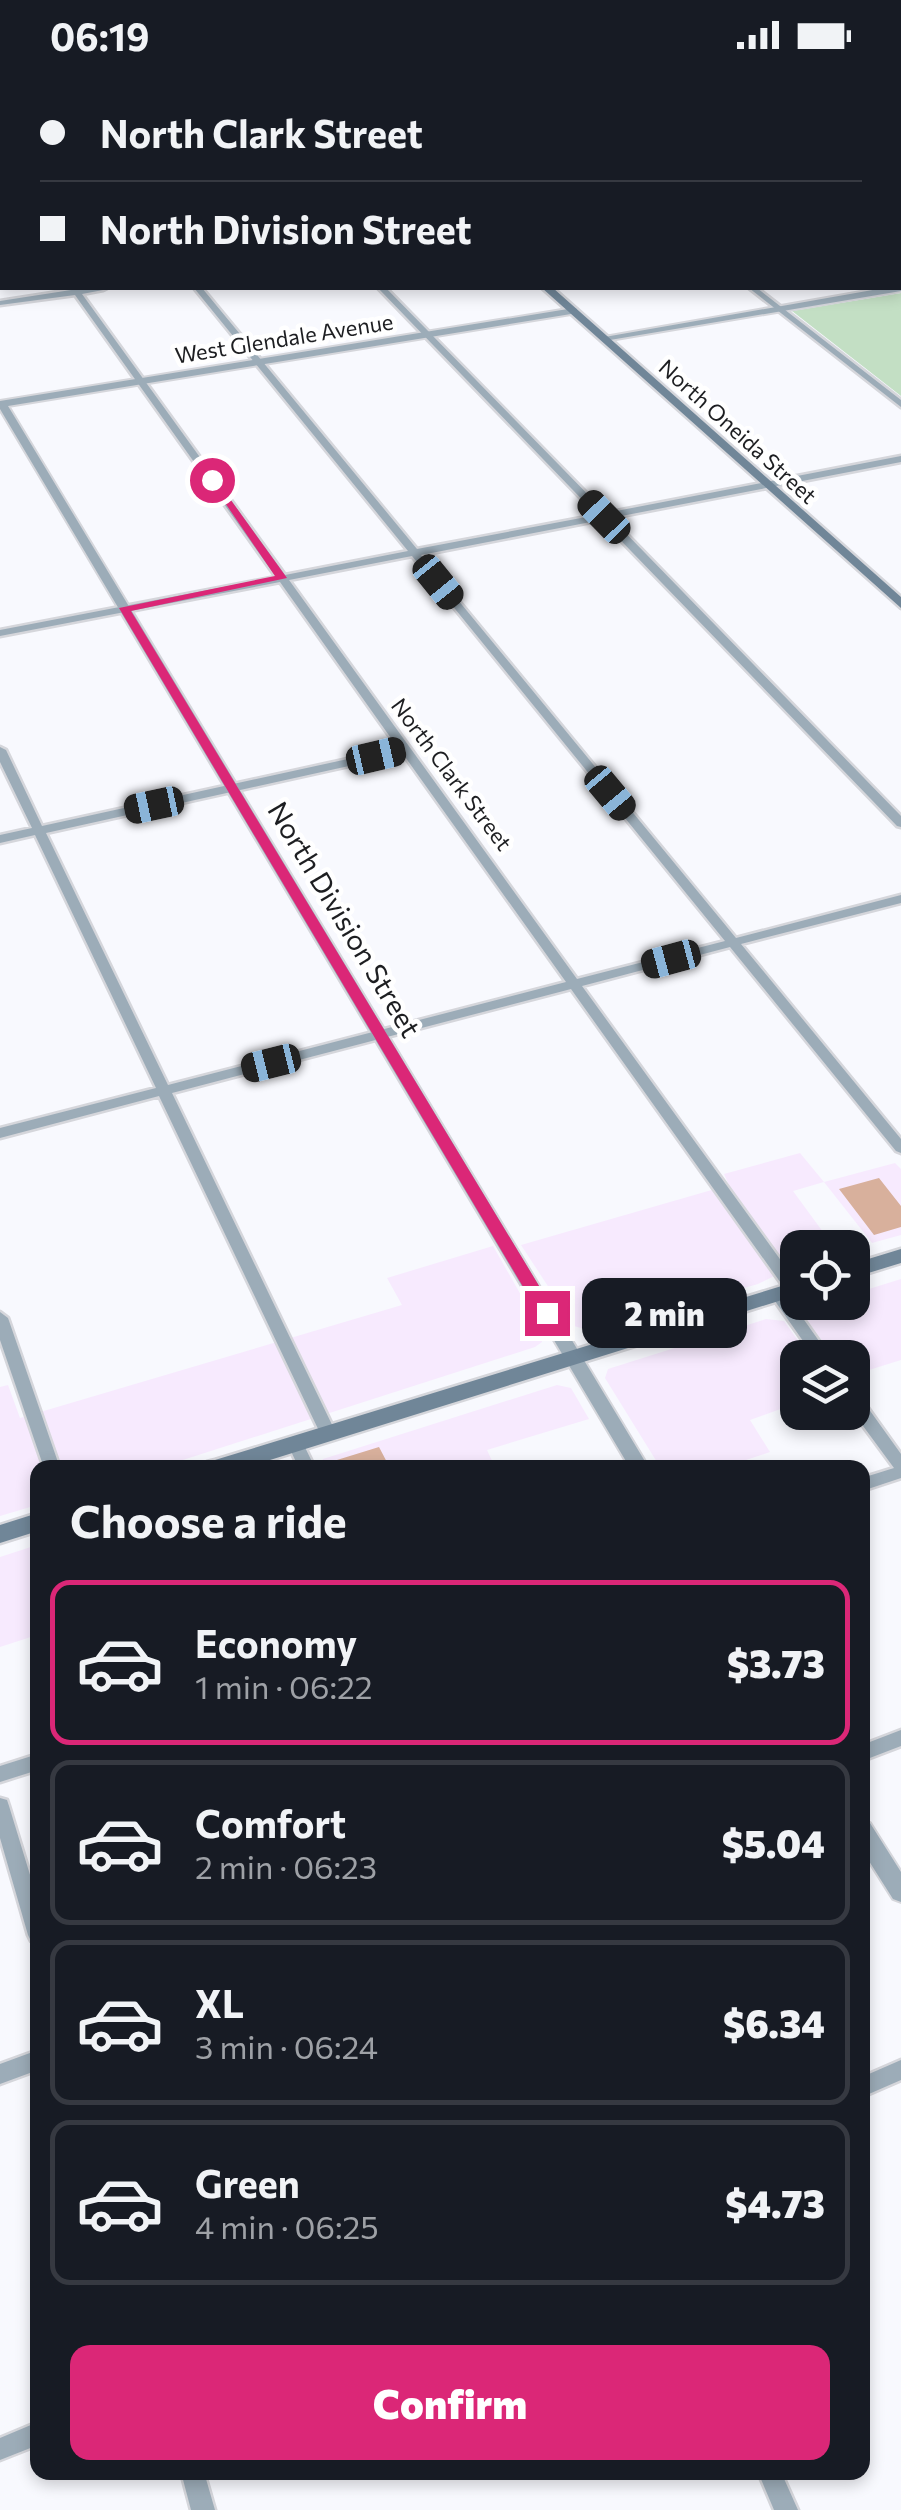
<!DOCTYPE html>
<meta charset="utf-8">
<style>
body{margin:0;font-family:Commissioner,sans-serif;background:#242831;color:#f1f3f6;height:100vh;display:flex;flex-direction:column;font-size:38px;white-space:nowrap}
*{box-sizing:border-box;margin:0}
p{font-size:32px;color:#9ea1a6}
.icon{flex:none;width:55px;height:55px;fill:none;stroke:currentColor;stroke-width:2;stroke-linecap:round;stroke-linejoin:round}
.map{position:relative;flex:1;overflow:hidden}
.side{position:absolute;left:30px;top:1390px;width:840px;height:1020px;display:flex;flex-direction:column;background:#171b24;border-radius:20px;box-shadow:0 5px 15px #0003}
.side>*{flex:none}
.banner{position:absolute;left:0px;top:0px;width:902px;height:220px;box-shadow:0 5px 15px #0003;display:grid;align-content:center;height:220px;padding:0 40px;background:#171b24}
.controls{position:absolute;left:780px;top:1160px;display:grid;gap:20px}
.controls a{display:grid;place-items:center;width:90px;height:90px;border-radius:20px;background:#171b24;box-shadow:0 5px 15px #0003;font-size:50px}
.end{position:absolute;width:45px;height:45px;margin:-22px;border:12px solid #db2777;background:#fff;box-shadow:0 0 0 5px #fff}
.from{border-radius:50%}
.bubble{position:absolute;height:70px;border-radius:20px;background:#171b24;box-shadow:0 5px 15px #0003;font-size:32px;font-weight:800;line-height:70px;text-align:center}
.car{position:absolute;width:30px;height:60px;margin:-30px -15px;border-radius:12px;box-shadow:0 0 8px 2px #0007;background:linear-gradient(#222 24%,#8ab4d8 0 40%,#222 0 76%,#8ab4d8 0 86%,#222 0)}
.banner b{display:flex;align-items:center;gap:35px;height:95px;font-size:38px}
.banner b+b{border-top:2px solid #363941}
.banner i{width:25px;height:25px;background:#f1f3f6}
ul{padding:0;list-style:none}
li{display:flex;align-items:center;gap:30px;height:165px;margin:0 20px 15px;padding:0 20px;border:5px solid #363941;border-radius:20px}
li div{flex:1}
li b{display:block;font-size:38px}
li em{font-style:normal;font-weight:800}
li.current{border-color:#db2777}
li>.icon{width:90px;height:90px;stroke-width:1.5}
h2{padding:0 40px;font-size:45px;line-height:120px}
.primary-button{display:flex;gap:20px;margin-top:auto;padding:20px 40px}
.primary-button a{flex:1;height:115px;border-radius:20px;background:#db2777;color:#fff;font-size:40px;font-weight:800;line-height:115px;text-align:center}
.status{display:flex;justify-content:space-between;align-items:center;height:70px;padding:0 50px;background:#171b24;direction:ltr}
.status svg{height:28px;fill:currentColor}
.map>svg:first-child{display:block}
.commercial{fill:#f7eafe}
.green{fill:#c3dfc4}
.building{fill:#d8b09c}
.lines{fill:none;stroke-linecap:round;stroke-linejoin:round}
.minor-casing{stroke:#d5d6db;stroke-width:5}
.tertiary-casing{stroke:#d5d6db;stroke-width:4}
.secondary-casing{stroke:#d5d6db;stroke-width:5}
.minor{fill:#9cacb8;fill-rule:evenodd}
.tertiary{fill:#9cacb8;fill-rule:evenodd}
.secondary{fill:#708698;fill-rule:evenodd}
.route{fill:#db2777}
.labels{text-anchor:middle;dominant-baseline:central;stroke-width:9;stroke-linejoin:round;paint-order:stroke}
.far-street-label{font-size:22px;fill:#1d1e21;stroke:#fff}
.street-label{font-size:28px;fill:#1d1e21;stroke:#fff}
</style>
<div class="status"><b>06:19</b><svg viewBox="0 0 49 12"><path d="M0 12V9h3v3zM5 12V6h3v6zM10 12V3h3v9zM15 12V0h3v12zM26 1h20v11H26zM47 4h2v5h-2z"/></svg></div>
<div class="map">
<svg width="901" height="2440" viewBox="0 0 901 2440">
<rect width="100%" height="100%" fill="#f8f9fe"/>
<path class="commercial" d="M800 1083 824 1112 895 1093 901 1099V1165L872 1173 824 1112 793 1121 834 1177 798 1178 797 1195 758 1214 591 1261 574 1256 521 1175 729 1115 724 1104Z
M493 1176 542 1262V1272L535 1277 161 1397 38 1398 37 1435 0 1446V1317L8 1315 20 1348 402 1235 387 1208Z
M901 1209V1290L853 1305 852 1288 834 1287 802 1243 823 1233 852 1232 853 1224Z
M766 1249 784 1251 810 1287 798 1288 797 1333 750 1350 770 1382 725 1397H660L605 1308 608 1299Z
M557 1315 571 1318 589 1349 487 1380 495 1397 319 1398 323 1389Z
M37 1475V1565L0 1577V1487Z"/>
<path class="green" d="M901 223V326L792 241Z"/>
<path class="building" d="M879 1108 901 1136V1157L874 1165 839 1119Z
M379 1377 390 1398H324V1394Z"/>
<g class="lines">
<defs>
<path id="minor" d="M171 0H179L180 2H173Z
M840 0H848L850 2H843Z
M0 14H2V18H0Z
M900 31H901V36H900Z
M0 50H2V54H0Z
M0 86H2V90H0Z
M900 106H901V110H900Z
M0 134H2V138H0Z
M900 159H901V163H900Z
M70 218H107L103 220 82 224 285 505 408 481 194 218H202L417 479 597 445 378 218H386L606 443 901 386V392L611 448 901 746V757L897 756 601 450 421 485 736 868 901 825V833L741 874 901 1069V1083L896 1081 730 877 582 916 798 1214V1223H788L571 919 172 1023 336 1363 334 1367H322L320 1363 159 1026 0 1068V1058L156 1018 35 765 0 773V765L32 758 0 692V677L6 680 42 756 398 678 280 512 0 566V560L276 507 75 225 0 235V231L71 220ZM412 486 725 871 577 909 289 510ZM403 684 566 912 168 1015 46 763Z
M749 218H757L901 330V337Z
M778 1219 783 1220 831 1288H815L770 1224Z
M0 1242 8 1248 60 1398H44L0 1270Z
M852 1322 858 1324 901 1384V1408L862 1421V1408L894 1398 852 1341Z
M295 1367 301 1369 315 1398H299L287 1373 289 1369Z
M901 1660V1676L862 1691V1675Z
M38 1684V1700L0 1712V1696Z
M0 1728 7 1730 9 1736 38 1831V1874L31 1871 28 1865 0 1768Z
M38 1980V2000L0 2014V1994Z
M901 1990V2010L862 2027V2007Z
M38 2352V2375L0 2390V2368Z
M181 2402H204L215 2440H191Z
M758 2402H781L798 2440H774Z"/>
<path id="tertiary" d="M901 215V221L604 271 599 268Z
M574 238 577 239V243L8 336 649 1398H630L0 339V331Z
M862 1750 870 1753 901 1802V1832L893 1829 862 1780Z"/>
<path id="secondary" d="M317 0H326L327 2H318Z
M542 218H553L901 527V538Z
M901 1179V1193L852 1208V1194Z
M798 1211V1225L244 1398H204L207 1392 215 1390Z
M38 1443V1461L0 1473V1455Z"/>
</defs>
<use href="#minor" class="minor-casing"/>
<use href="#tertiary" class="tertiary-casing"/>
<use href="#secondary" class="secondary-casing"/>
<use href="#minor" class="minor"/>
<use href="#tertiary" class="tertiary"/>
<use href="#secondary" class="secondary"/>
</g>
<path class="route" d="M208 408H215L287 508 131 541 553 1239V1247H541L119 538 275 506Z"/>
<g class="labels">
<g class="far-street-label">
<text transform="translate(284 268) rotate(-9)">West Glendale Avenue</text>
<text transform="translate(738 361) rotate(42)">North Oneida Street</text>
<text transform="translate(452 704) rotate(53)">North Clark Street</text>
</g>
<g class="street-label">
<text transform="translate(345 849) rotate(59)">North Division Street</text>
</g>
</g>
</svg>
<div class="controls">
<a><svg class="icon" aria-label="locate" viewBox="0 0 24 24"><circle cx="12" cy="12" r="6"/><path d="M12 2v4M12 18v4M2 12h4M18 12h4"/></svg></a>
<a><svg class="icon" aria-label="layers" viewBox="0 0 24 24"><path d="M12 4l9 5-9 5-9-5zM3 14l9 5 9-5"/></svg></a>
</div>
<i class="end from" style="left:212px;top:410px"></i>
<i class="end" style="left:547px;top:1243px"></i>
<div class="bubble" style="left:582px;top:1208px;width:165px">2 min</div>
<i class="car" style="left:604px;top:447px;rotate:316deg"></i>
<i class="car" style="left:438px;top:512px;rotate:141deg"></i>
<i class="car" style="left:376px;top:686px;rotate:77deg"></i>
<i class="car" style="left:610px;top:723px;rotate:140deg"></i>
<i class="car" style="left:154px;top:735px;rotate:258deg"></i>
<i class="car" style="left:671px;top:889px;rotate:255deg"></i>
<i class="car" style="left:271px;top:993px;rotate:256deg"></i>
<div class="banner">
<b><i class="from"></i>North Clark Street</b>
<b><i></i>North Division Street</b>
</div>
<section class="side">
<h2>Choose a ride</h2>
<ul>
<li class="current"><svg class="icon" aria-label="car" viewBox="0 0 24 24"><path d="M5 17H2v-5l4-1 3-4h7l3 4 3 1v5h-3M9 17h6M6 11h13"/><circle cx="7" cy="17" r="2"/><circle cx="17" cy="17" r="2"/></svg><div><b>Economy</b><p>1 min · 06:22</p></div><em>$3.73</em></li>
<li><svg class="icon" aria-label="car" viewBox="0 0 24 24"><path d="M5 17H2v-5l4-1 3-4h7l3 4 3 1v5h-3M9 17h6M6 11h13"/><circle cx="7" cy="17" r="2"/><circle cx="17" cy="17" r="2"/></svg><div><b>Comfort</b><p>2 min · 06:23</p></div><em>$5.04</em></li>
<li><svg class="icon" aria-label="car" viewBox="0 0 24 24"><path d="M5 17H2v-5l4-1 3-4h7l3 4 3 1v5h-3M9 17h6M6 11h13"/><circle cx="7" cy="17" r="2"/><circle cx="17" cy="17" r="2"/></svg><div><b>XL</b><p>3 min · 06:24</p></div><em>$6.34</em></li>
<li><svg class="icon" aria-label="car" viewBox="0 0 24 24"><path d="M5 17H2v-5l4-1 3-4h7l3 4 3 1v5h-3M9 17h6M6 11h13"/><circle cx="7" cy="17" r="2"/><circle cx="17" cy="17" r="2"/></svg><div><b>Green</b><p>4 min · 06:25</p></div><em>$4.73</em></li>
</ul>
<div class="primary-button"><a>Confirm</a></div>
</section>
</div>
